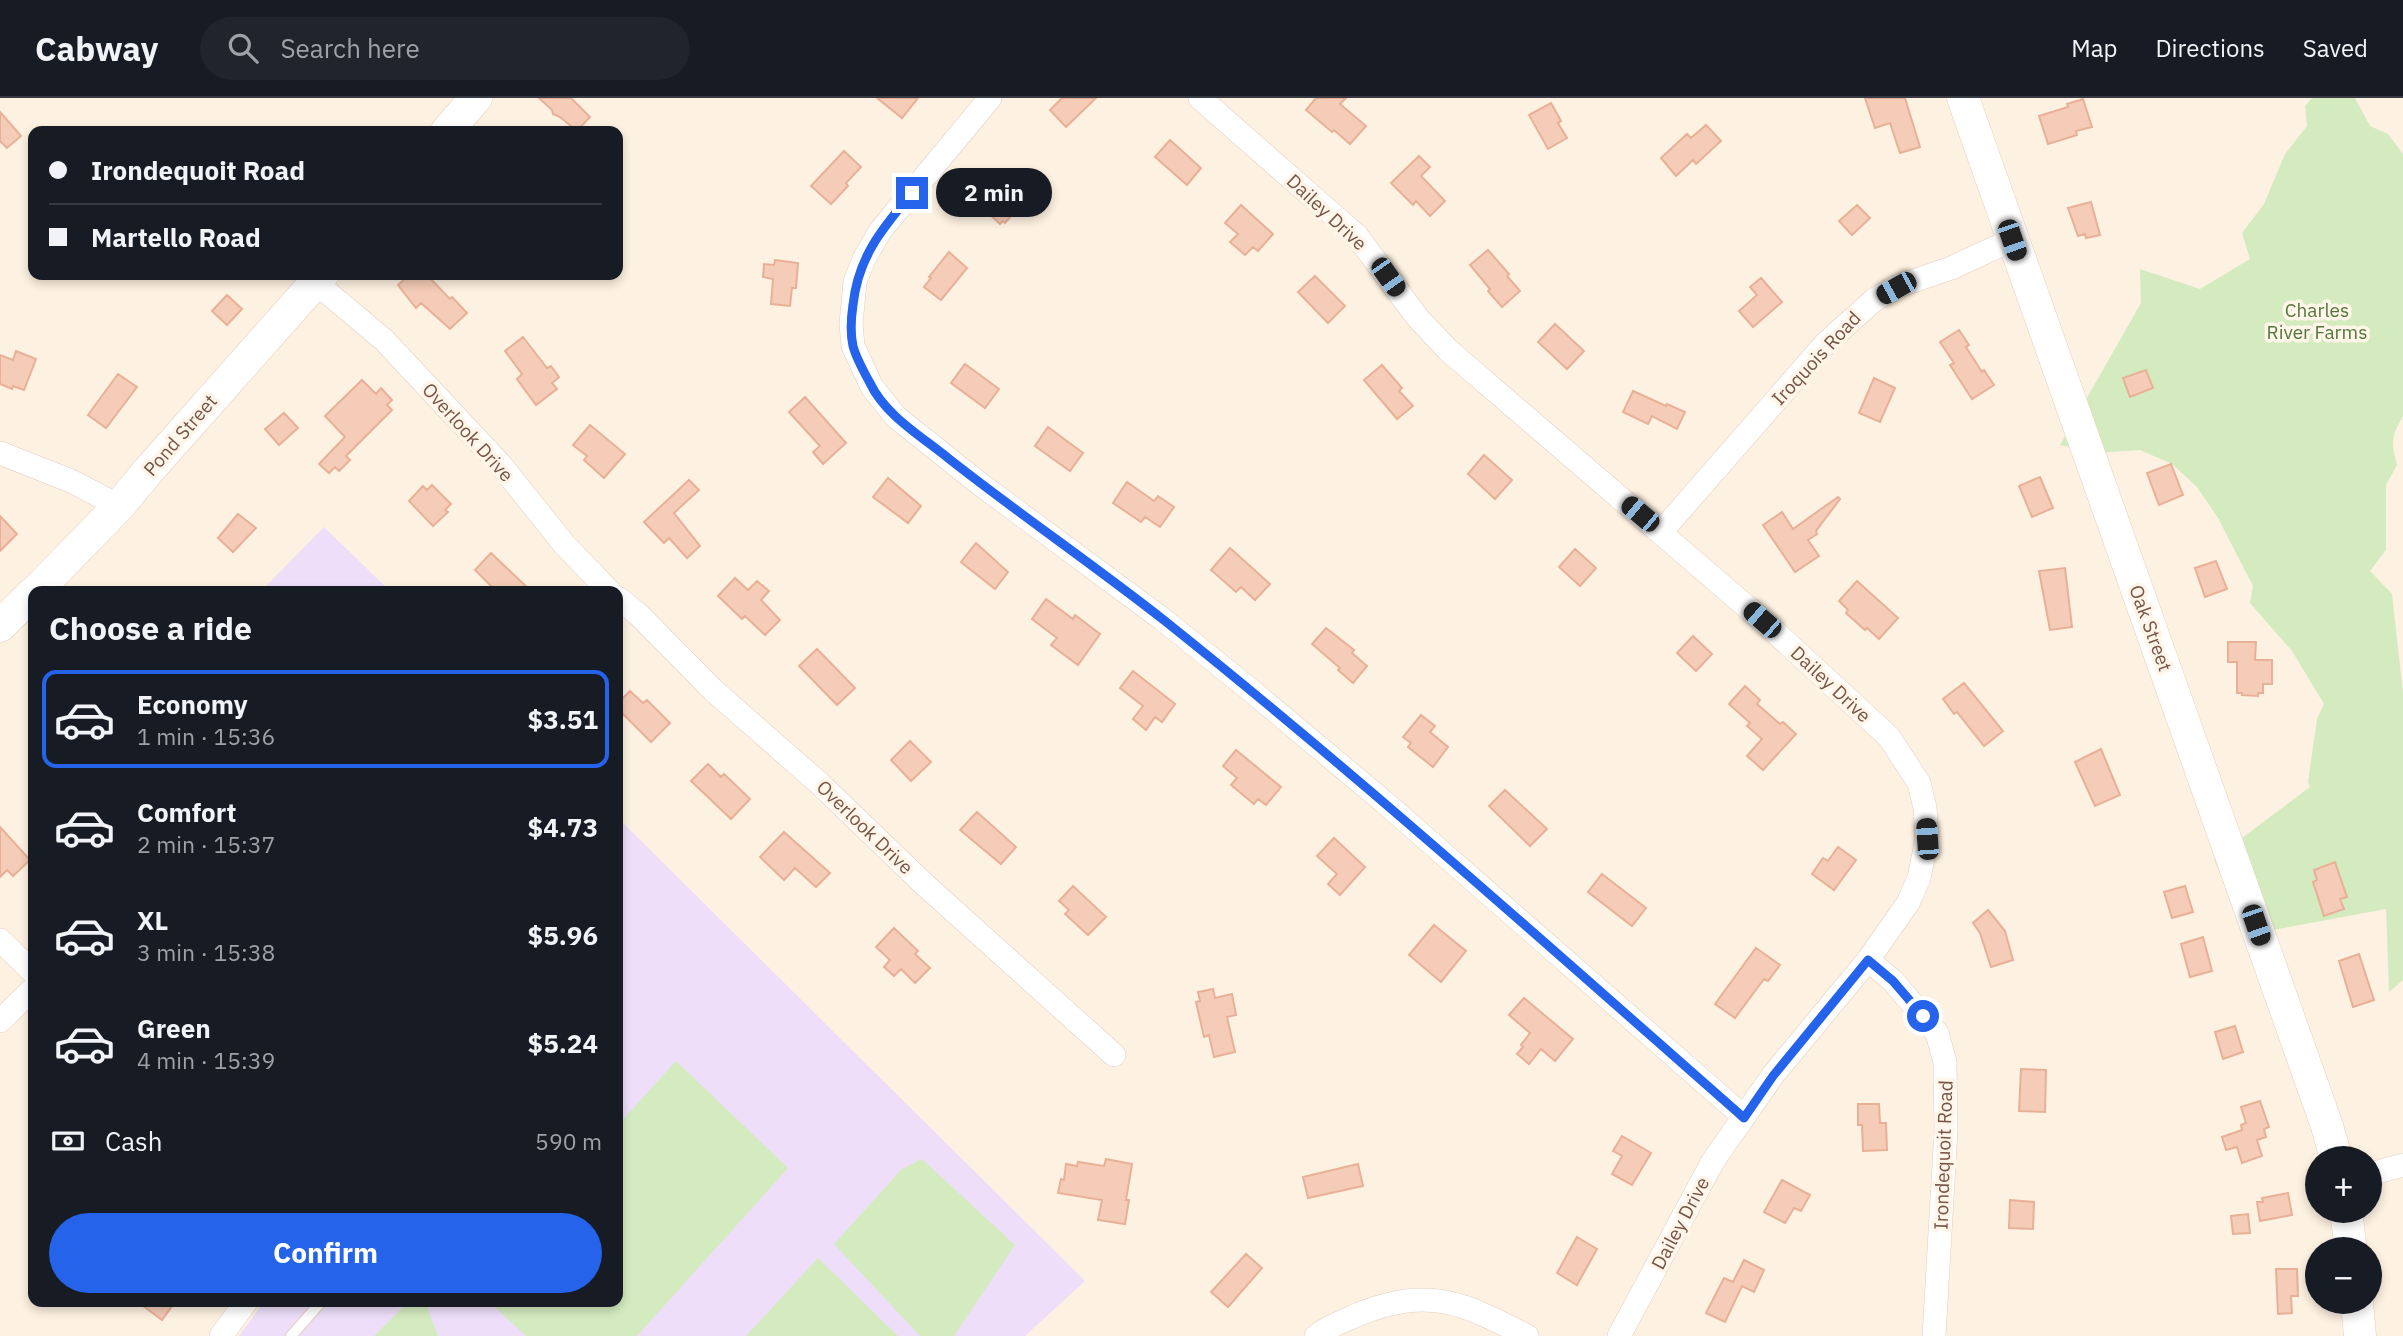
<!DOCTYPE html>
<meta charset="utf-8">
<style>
body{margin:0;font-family:"IBM Plex Sans",sans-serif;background:#20242c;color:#f1f3f6;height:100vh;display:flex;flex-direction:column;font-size:26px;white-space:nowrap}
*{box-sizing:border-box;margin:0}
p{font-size:23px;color:#9ea1a6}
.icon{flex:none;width:38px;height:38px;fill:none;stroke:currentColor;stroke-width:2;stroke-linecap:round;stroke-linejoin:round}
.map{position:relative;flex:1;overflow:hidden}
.panel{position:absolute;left:28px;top:488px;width:595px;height:721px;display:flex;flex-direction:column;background:#171b24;border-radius:14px;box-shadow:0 4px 10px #0003}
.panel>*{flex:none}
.banner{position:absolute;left:28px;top:28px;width:595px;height:154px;border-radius:14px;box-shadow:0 4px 10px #0003;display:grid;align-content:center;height:154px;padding:0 21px;background:#171b24}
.fabs{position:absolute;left:2305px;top:1048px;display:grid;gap:14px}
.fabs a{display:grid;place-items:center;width:77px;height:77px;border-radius:50%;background:#171b24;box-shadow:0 4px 10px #0003;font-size:35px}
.end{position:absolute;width:32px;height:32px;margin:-16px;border:9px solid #2563eb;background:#fff;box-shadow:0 0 0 4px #fff}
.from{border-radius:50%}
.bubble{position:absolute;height:49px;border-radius:24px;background:#171b24;box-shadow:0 4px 10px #0003;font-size:23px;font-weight:700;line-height:49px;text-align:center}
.car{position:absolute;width:21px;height:42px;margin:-21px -10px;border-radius:9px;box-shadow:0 0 5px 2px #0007;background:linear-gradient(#222 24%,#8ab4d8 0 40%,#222 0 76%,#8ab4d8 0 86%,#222 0)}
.banner b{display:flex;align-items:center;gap:24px;height:66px;font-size:26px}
.banner b+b{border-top:2px solid #363941}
.banner i{width:18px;height:18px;background:#f1f3f6}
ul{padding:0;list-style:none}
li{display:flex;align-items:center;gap:21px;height:98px;margin:0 14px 10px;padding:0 7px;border:4px solid transparent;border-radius:14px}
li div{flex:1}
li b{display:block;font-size:26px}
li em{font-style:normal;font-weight:700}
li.on{border-color:#2563eb}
li>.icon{width:63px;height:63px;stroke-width:1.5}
h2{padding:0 21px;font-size:32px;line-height:84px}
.pay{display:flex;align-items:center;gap:18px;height:77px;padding:0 21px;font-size:26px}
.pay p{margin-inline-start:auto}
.action{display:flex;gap:14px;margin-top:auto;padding:14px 21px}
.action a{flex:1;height:80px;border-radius:42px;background:#2563eb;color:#fff;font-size:28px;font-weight:700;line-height:80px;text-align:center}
header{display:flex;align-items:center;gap:42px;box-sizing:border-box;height:98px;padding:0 35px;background:#171b24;border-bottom:2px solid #363941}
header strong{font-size:33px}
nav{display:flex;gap:38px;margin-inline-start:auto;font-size:24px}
.search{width:490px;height:63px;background:#20242c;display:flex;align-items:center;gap:18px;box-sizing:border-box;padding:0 24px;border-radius:38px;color:#9ea1a6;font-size:26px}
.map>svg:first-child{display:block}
.education{fill:#eedef9}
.green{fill:#d4ebbf}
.building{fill:#f4ccb7;stroke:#e8b197;stroke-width:2}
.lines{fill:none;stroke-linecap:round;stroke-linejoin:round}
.service-casing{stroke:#e4cec0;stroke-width:12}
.minor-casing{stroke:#e4cec0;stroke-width:24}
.secondary-casing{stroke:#e9cfbc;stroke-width:33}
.service{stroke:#fff;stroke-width:10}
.minor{stroke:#fff;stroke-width:23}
.secondary{stroke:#fff;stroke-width:32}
.route{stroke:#2563eb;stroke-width:9}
.labels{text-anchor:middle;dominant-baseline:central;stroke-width:7;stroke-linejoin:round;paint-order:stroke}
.street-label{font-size:19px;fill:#765547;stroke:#fff5e9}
.park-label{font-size:19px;fill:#51773c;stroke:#fff5e9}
</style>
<header>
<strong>Cabway</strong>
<div class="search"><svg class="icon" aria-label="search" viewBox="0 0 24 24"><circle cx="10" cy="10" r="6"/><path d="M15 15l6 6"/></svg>Search here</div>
<nav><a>Map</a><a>Directions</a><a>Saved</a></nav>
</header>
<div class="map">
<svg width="2403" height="1238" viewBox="0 0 2403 1238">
<rect width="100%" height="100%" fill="#fdf1e1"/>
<path class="education" d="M324 429 390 493H261Z
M618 720 1085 1183 1025 1238H239L264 1204H618Z"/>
<path class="green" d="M2312 0H2355L2370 28 2388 36 2403 56V318C2391 339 2391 343 2397 367L2386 387V452L2370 473 2392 496 2403 595V882L2389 894 2386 811 2246 837 2214 761 2310 689 2308 684 2317 621 2324 606 2292 553 2250 505 2253 488 2218 420 2197 389 2172 366 2140 352 2097 355 2060 347 2141 205 2140 171 2200 191 2250 161 2242 135 2264 106 2285 56 2307 28 2305 8Z
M676 963 788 1070 637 1238H526L489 1204H618V1027Z
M922 1061 1015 1147 954 1238H920L834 1146 902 1071Z
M818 1160 898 1238H746Z
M408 1204H425L438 1238H374Z"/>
<path class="building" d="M539 0H571L590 19 577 33 560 19 553 16 552 12Z
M877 0H918L902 20Z
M1062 0H1096L1066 29 1050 12Z
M1316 0H1346L1340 6 1366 28 1350 46 1334 32 1332 34 1306 12Z
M1865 0H1905L1920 49 1900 55 1890 25 1875 30Z
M2083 1 2092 29 2076 33 2077 37 2048 46 2039 18 2068 9 2067 6Z
M1551 5 1561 23 1558 25 1567 40 1548 51 1529 17Z
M0 14 21 38 7 50 0 43Z
M1706 27 1721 43 1696 66 1693 62 1676 78 1661 60 1687 36 1691 40Z
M1170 42 1201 70 1187 87 1155 59Z
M844 53 861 69 846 85 848 88 831 106 811 88Z
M1419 58 1430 69 1421 78 1445 103 1430 118 1416 103 1413 107 1391 85Z
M1012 73 1031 91 1016 108 1018 110 1005 125 1003 123 1000 126 983 110 997 95 994 92Z
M2091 104 2100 137 2086 140 2085 136 2078 138 2068 110Z
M1241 107 1273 136 1258 153 1253 149 1245 157 1230 144 1238 136 1225 125Z
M1857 107 1870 120 1852 137 1839 123Z
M1488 152 1509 176 1507 178 1520 193 1502 209 1488 193 1490 191 1470 167Z
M949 154 967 170 941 202 924 189 931 180 929 179Z
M775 162 798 165 796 190H792L790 208 771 206 773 181 763 179 764 166 774 167Z
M409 177H427L450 201 452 199 467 215 450 231 421 205 416 210 398 187Z
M1315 178 1345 208 1328 225 1298 194Z
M1761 180 1782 204 1753 229 1739 213 1757 197 1750 189Z
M227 197 242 211 227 227 212 213Z
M1555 226 1584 253 1567 271 1538 244Z
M1959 232 1969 247 1966 249 1982 274 1984 272 1994 287 1972 301 1950 267 1954 265 1940 244Z
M523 239 547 270 551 268 559 279 552 285 557 291 536 307 517 281 522 276 505 253Z
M16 253 36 261 24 292 13 288 12 291 0 286V257L13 262Z
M965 266 999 291 985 310 951 285Z
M1382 267 1402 290 1399 293 1413 308 1397 321 1364 282Z
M2146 272 2153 290 2130 299 2123 280Z
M118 276 137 289 106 330 88 317Z
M1874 280 1895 290 1880 324 1859 315Z
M362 282 376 296 381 290 392 302 387 307 392 312 346 358 350 362 339 373 335 369 329 375 319 366 345 339 325 318Z
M1633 293 1666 308 1667 306 1685 314 1677 331 1652 318 1648 326 1623 314Z
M805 299 846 345 823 366 813 354 820 348 789 314Z
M284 315 298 330 279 347 265 331Z
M590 327 625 356 604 380 584 362 587 358 573 347Z
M1048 329 1083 355 1070 373 1035 348Z
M1484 357 1512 382 1495 401 1468 376Z
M2171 366 2183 397 2159 407 2147 375Z
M2040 379 2053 410 2032 419 2019 388Z
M888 380 921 408 908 425 873 399Z
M689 382 699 392 674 415 700 448 687 460 669 440 664 445 644 424Z
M1127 384 1154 403 1158 398 1174 409 1160 429 1145 419 1141 424 1113 405Z
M432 387 451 406 445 412 448 414 433 428 409 403 423 388 427 392Z
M1838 399 1840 401 1816 433 1817 436 1808 442 1819 458 1795 474 1763 427 1782 414 1793 431Z
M238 416 256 430 233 454 218 440Z
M0 418 17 436 0 453Z
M976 445 1008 474 995 491 961 464Z
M1230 450 1270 486 1255 502 1241 489 1236 494 1211 472Z
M1575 451 1596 470 1580 488 1559 469Z
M491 455 532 494H497L475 472Z
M2216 463 2227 491 2205 499 2195 470Z
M2065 470 2072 529 2050 532 2039 473Z
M735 480 748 492 757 483 769 493 761 502 780 522 765 537 745 518 742 521 718 498Z
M1857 483 1898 520 1879 541 1867 530 1865 532 1846 515 1848 512 1839 503Z
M1046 501 1073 521 1075 517 1100 536 1078 567 1051 547 1057 540 1032 521Z
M1326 530 1354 552 1352 555 1367 568 1353 585 1338 572 1340 570 1312 546Z
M1693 538 1712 556 1696 573 1677 555Z
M2228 544H2256L2255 562H2272V586H2263V595H2258V598L2242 597V595H2237V564H2228Z
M817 551 855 590 837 607 799 568Z
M1133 573 1175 606 1162 624 1155 619 1146 632 1133 621 1143 608 1120 590Z
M1964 585 2003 633 1984 648 1957 614 1954 616 1943 601Z
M1745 588 1760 602 1757 606 1780 626 1783 624 1796 636 1763 672 1747 658 1762 641 1747 628 1750 625 1729 606Z
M630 593 643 605 647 602 670 625 651 644 618 611V605Z
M1421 617 1435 628 1430 634 1448 649 1433 669 1408 649 1411 645 1403 639Z
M910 643 931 664 911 683 891 662Z
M2101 651 2120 697 2095 708 2075 664Z
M1236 652 1281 689 1266 707 1258 701 1254 706 1231 687 1237 680 1223 668Z
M708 666 721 679 724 676 750 701 731 721 691 683Z
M1505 692 1547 731 1530 748 1489 708Z
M977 714 1016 749 1001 766 960 732Z
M0 729 30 762 13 778 7 772 0 779Z
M784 734 830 775 816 789 795 770 784 782 760 759Z
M1334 740 1365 769 1340 797 1328 786 1337 776 1317 758Z
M1838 749 1856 762 1834 792 1812 776 1823 760 1828 763Z
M2335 764 2347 799 2340 801 2344 811 2324 818 2313 784 2317 782 2314 772Z
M1602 776 1646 810 1632 828 1588 794Z
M1073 788 1106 819 1088 837 1065 816 1069 812 1059 803Z
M2185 788 2193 814 2172 820 2164 794Z
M1988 812 2005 833 2013 862 1991 869 1980 835 1973 825Z
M1434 827 1466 853 1441 884 1409 857Z
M894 830 918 853 915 856 930 870 915 885 901 871 894 878 884 869 890 862 876 849Z
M2203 839 2212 873 2190 879 2181 846Z
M1756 850 1780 867 1768 883 1764 881 1735 920 1715 906Z
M2359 856 2374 902 2353 909 2339 863Z
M1213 891 1215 900 1232 896 1236 917 1227 919 1235 954 1214 959 1209 937 1204 939 1196 904 1200 903 1198 894Z
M1524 900 1573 941 1555 963 1541 951 1529 966 1517 956 1523 949 1521 947 1530 935 1509 917Z
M2235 928 2243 954 2223 961 2215 934Z
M2021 971 2046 972 2045 1014 2019 1013Z
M2260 1003 2269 1029 2264 1031 2266 1039 2257 1042 2262 1058 2242 1065 2237 1049 2226 1052 2222 1039 2242 1032 2241 1027 2246 1025 2241 1009Z
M1858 1006H1879L1880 1025H1886L1887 1052 1863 1053 1862 1027H1858Z
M1622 1038 1651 1055 1632 1087 1612 1076 1622 1058 1613 1053Z
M1106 1061 1132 1066 1126 1102H1129L1125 1126 1098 1122 1102 1102 1058 1095 1061 1081 1064 1082 1066 1066 1077 1068 1078 1064 1104 1068Z
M1358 1066 1363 1088 1308 1100 1303 1079Z
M1782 1082 1810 1097 1801 1113 1794 1110 1785 1125 1764 1114Z
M2288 1095 2292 1117 2260 1123 2257 1104H2263L2262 1100Z
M2010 1102 2034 1104 2033 1131 2009 1130Z
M2248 1116 2250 1135 2233 1136 2231 1118Z
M1577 1139 1597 1151 1577 1187 1557 1175Z
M1246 1156 1262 1170 1228 1209 1211 1194Z
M1744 1162 1764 1172 1754 1194 1742 1188 1725 1224 1706 1215 1724 1180 1733 1184Z
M2276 1171H2297L2298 1198H2291L2292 1215 2278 1216Z
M138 1204H175L162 1222Z"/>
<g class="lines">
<defs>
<path id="service" d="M291 1238 321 1204"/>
<path id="minor" d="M990 0 880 133 864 161 855 184 851 226 853 248 872 289 896 319 980 386 1161 520 1248 590 1383 703 1744 1019
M1200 0 1357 138 1417 219 1448 252 1762 522 1889 639 1919 685 1925 710 1927 741 1919 780 1908 805 1868 862 1773 977 1713 1063 1619 1238
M315 184 384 242 500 366 564 446 610 494
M0 355 71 383 119 408
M1661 434 1826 245 1874 202 1896 189 1951 170 2012 142
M618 500 639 517 713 592 819 685 925 787 1114 957
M0 842 33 874
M1868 862 1893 883 1937 935 1945 964 1946 1032 1934 1238
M0 923 33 891
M2370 1076 2403 1067
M221 1238 246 1204
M1316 1238C1329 1228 1344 1223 1359 1216 1430 1188 1463 1205 1527 1238"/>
<path id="secondary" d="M1963 0C2082 343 2207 685 2327 1028L2336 1060
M447 33 476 0
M35 494 119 408 149 372 322 177
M0 528 33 495
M2346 1113 2351 1152
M2357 1204 2360 1238"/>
</defs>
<use href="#service" class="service-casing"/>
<use href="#minor" class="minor-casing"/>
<use href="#secondary" class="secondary-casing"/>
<use href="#service" class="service"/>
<use href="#minor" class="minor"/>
<use href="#secondary" class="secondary"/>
</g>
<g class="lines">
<path class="route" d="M912 95C882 131 858 159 853 207 851 220 850 234 853 248 856 260 864 274 870 285 885 317 921 338 948 360 1019 416 1094 467 1165 523 1364 682 1553 852 1744 1020L1773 978 1868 862 1893 883 1923 918"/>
</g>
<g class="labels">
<g class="street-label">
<text transform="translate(1327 114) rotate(43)">Dailey Drive</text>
<text transform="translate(1816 260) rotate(-47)">Iroquois Road</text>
<text transform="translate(468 334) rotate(48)">Overlook Drive</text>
<text transform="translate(180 337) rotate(-49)">Pond Street</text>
<text transform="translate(2151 530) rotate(70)">Oak Street</text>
<text transform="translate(1831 586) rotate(43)">Dailey Drive</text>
<text transform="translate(865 729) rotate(44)">Overlook Drive</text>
<text transform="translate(1943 1057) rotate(-88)">Irondequoit Road</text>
<text transform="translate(1680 1125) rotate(-62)">Dailey Drive</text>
</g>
<g class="park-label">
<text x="2317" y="212">Charles<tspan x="2317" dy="22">River Farms</tspan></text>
</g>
</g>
</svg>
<div class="fabs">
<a>+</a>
<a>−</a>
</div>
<i class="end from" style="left:1923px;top:918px"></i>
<i class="end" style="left:912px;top:95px"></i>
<div class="bubble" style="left:936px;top:70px;width:116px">2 min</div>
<i class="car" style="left:2012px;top:142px;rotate:161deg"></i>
<i class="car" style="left:1388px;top:179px;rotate:145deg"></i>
<i class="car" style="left:1896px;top:190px;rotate:241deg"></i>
<i class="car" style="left:1640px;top:416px;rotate:310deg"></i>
<i class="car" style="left:1762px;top:522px;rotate:311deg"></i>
<i class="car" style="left:1927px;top:741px;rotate:356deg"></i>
<i class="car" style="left:2256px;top:827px;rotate:161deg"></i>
<div class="banner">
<b><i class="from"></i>Irondequoit Road</b>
<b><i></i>Martello Road</b>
</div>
<section class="panel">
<h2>Choose a ride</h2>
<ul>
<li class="on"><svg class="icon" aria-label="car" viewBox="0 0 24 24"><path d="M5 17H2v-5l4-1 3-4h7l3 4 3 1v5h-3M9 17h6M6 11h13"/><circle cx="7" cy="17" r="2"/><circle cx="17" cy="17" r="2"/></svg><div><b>Economy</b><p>1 min · 15:36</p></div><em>$3.51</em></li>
<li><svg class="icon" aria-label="car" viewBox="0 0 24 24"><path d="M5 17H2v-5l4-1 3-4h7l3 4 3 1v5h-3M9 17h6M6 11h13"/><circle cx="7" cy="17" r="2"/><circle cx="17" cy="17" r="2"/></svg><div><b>Comfort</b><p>2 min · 15:37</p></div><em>$4.73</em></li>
<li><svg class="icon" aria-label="car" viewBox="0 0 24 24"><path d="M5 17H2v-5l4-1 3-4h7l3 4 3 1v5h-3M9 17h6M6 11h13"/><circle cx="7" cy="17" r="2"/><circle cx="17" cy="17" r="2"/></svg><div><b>XL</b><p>3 min · 15:38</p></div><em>$5.96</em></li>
<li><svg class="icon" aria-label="car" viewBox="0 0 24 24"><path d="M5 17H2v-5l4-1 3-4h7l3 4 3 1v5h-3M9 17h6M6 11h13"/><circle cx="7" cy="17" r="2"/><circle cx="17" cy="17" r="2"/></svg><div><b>Green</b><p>4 min · 15:39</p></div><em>$5.24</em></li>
</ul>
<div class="pay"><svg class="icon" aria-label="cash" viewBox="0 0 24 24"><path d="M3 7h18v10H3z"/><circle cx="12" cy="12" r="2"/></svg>Cash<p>590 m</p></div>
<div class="action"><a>Confirm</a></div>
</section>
</div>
